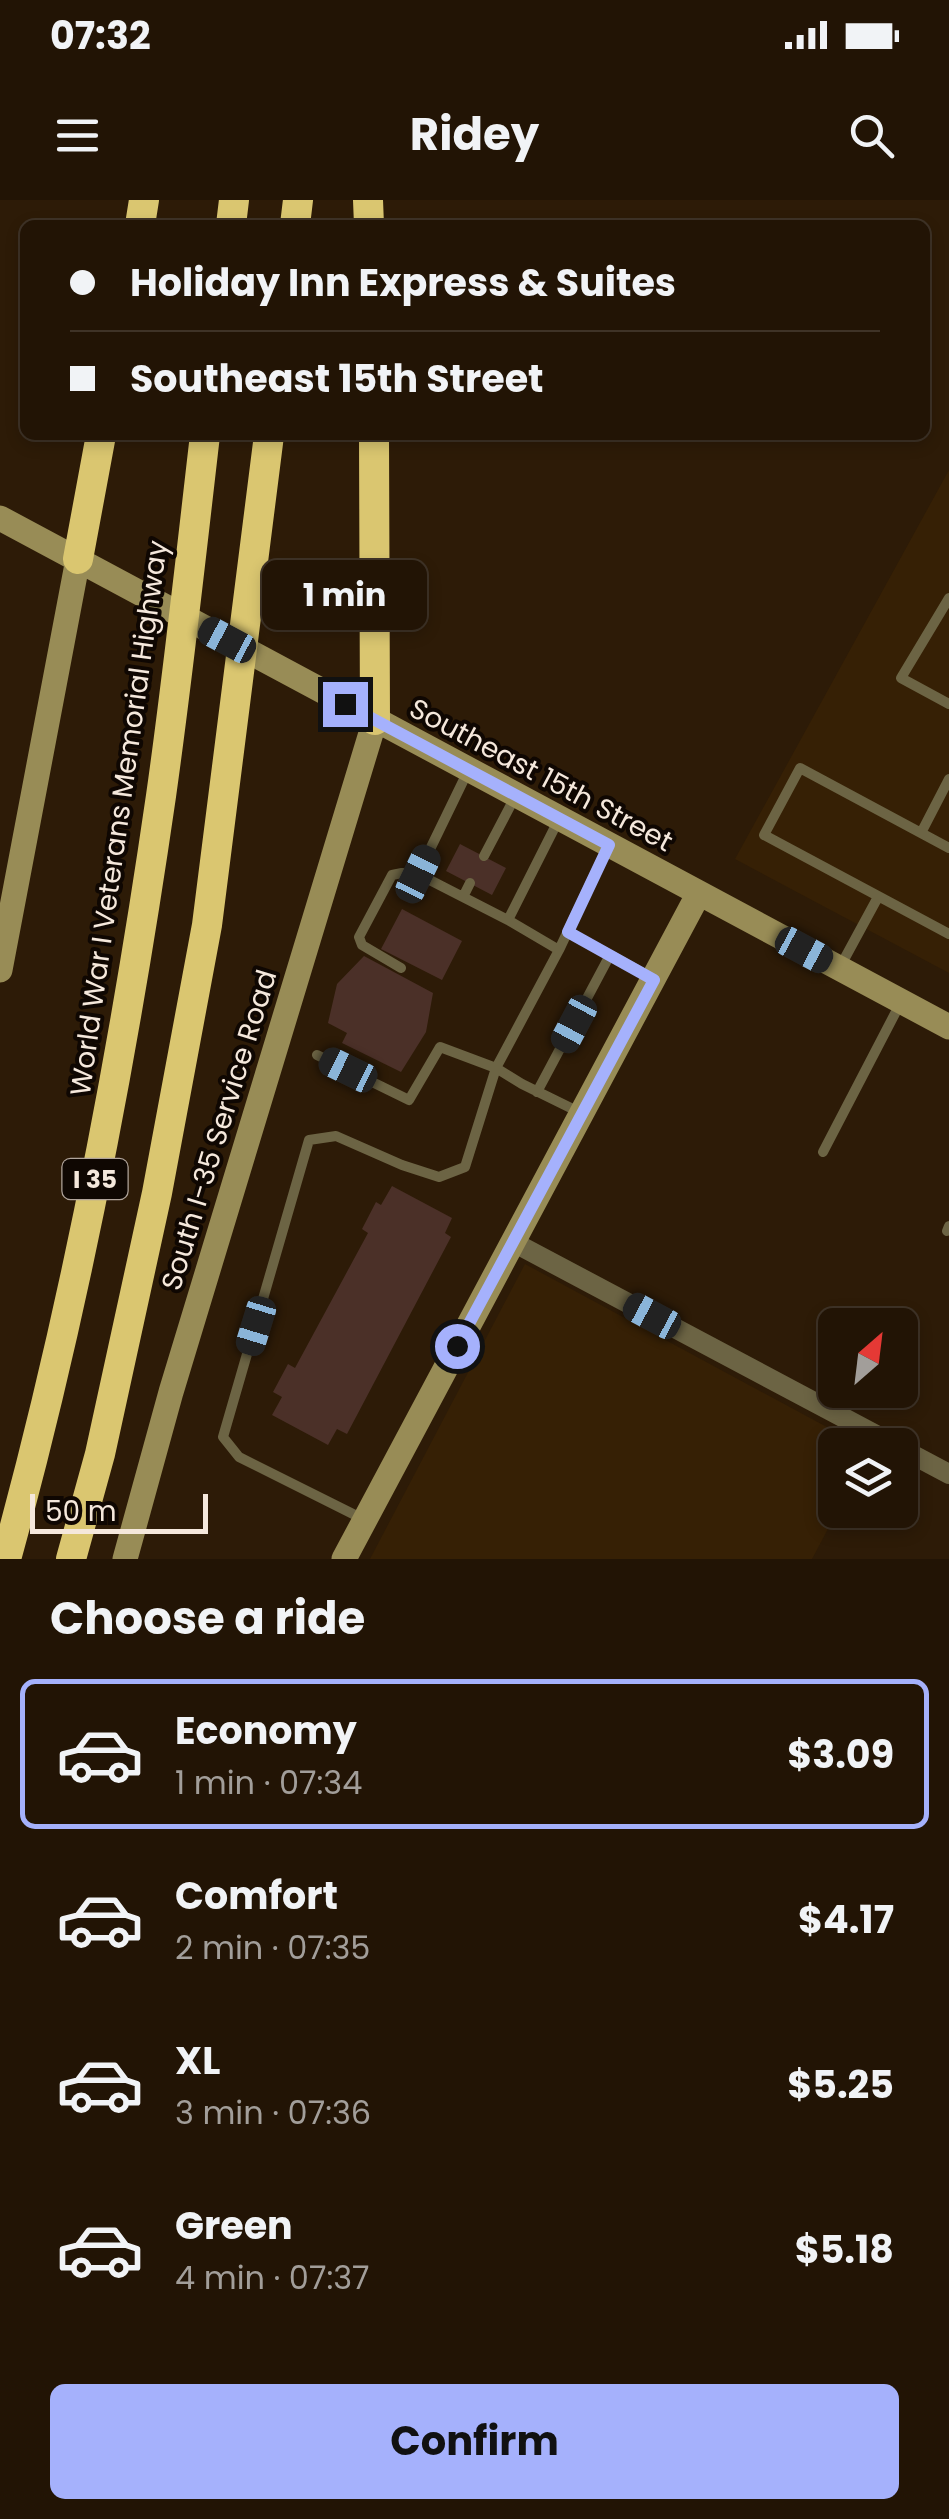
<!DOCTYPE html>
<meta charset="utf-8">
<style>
body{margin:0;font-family:Poppins,sans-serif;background:#2a1d0f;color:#f1f3f6;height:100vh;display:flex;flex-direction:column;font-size:38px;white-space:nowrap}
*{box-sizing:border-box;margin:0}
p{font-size:32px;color:#a29e9a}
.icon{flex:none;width:55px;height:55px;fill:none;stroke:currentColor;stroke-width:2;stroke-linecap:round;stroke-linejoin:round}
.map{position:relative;height:1359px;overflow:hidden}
.sheet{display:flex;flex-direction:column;background:#221405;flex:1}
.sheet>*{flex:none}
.guide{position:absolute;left:20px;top:20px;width:910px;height:220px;border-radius:15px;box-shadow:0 5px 15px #0003,0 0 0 2px #3f3327;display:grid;align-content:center;height:220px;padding:0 50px;background:#221405}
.needle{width:65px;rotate:28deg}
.controls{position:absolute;left:818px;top:1108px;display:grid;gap:20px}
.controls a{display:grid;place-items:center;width:100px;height:100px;border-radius:15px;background:#221405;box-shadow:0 5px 15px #0003,0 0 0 2px #3f3327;font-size:50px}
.scale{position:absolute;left:30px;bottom:25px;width:178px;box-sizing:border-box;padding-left:10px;border:5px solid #f5e8dc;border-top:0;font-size:28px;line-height:35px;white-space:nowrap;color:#f5e8dc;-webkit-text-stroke:8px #0f0702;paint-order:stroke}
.end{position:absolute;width:45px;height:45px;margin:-22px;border:12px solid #a5b1fc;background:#111;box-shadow:0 0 0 5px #111}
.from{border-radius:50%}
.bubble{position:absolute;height:70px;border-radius:15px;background:#221405;box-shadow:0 5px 15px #0003,0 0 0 2px #3f3327;font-size:32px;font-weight:700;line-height:70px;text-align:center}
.car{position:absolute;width:30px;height:60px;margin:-30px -15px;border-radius:12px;box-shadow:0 0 8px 2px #0007;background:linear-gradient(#222 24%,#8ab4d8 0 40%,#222 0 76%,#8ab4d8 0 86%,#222 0)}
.guide b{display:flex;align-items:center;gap:35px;height:95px;font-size:38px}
.guide b+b{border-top:2px solid #3f3327}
.guide i{width:25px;height:25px;background:#f1f3f6}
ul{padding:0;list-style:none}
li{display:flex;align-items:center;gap:30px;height:150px;margin:0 20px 15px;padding:0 30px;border:5px solid transparent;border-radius:15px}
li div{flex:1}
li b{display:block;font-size:38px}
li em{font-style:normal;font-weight:700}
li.on{border-color:#a5b1fc}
li>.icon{width:90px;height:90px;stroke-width:1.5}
h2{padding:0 50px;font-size:45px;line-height:120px}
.primary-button{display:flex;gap:20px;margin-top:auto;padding:20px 50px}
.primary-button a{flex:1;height:115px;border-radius:15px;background:#a5b1fc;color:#111;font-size:40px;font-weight:700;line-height:115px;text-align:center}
.status{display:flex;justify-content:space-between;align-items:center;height:70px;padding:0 50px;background:#221405;direction:ltr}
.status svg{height:28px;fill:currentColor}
header{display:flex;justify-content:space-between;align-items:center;height:130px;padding:0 50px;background:#221405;font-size:45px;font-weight:700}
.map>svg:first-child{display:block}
.built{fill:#362005}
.building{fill:#4b3028}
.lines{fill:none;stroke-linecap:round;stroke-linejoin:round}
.lane{stroke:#6c6444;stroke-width:10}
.street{stroke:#6c6444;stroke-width:20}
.secondary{stroke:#988c56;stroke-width:25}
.highway{stroke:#dac670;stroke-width:30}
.route{stroke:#a5b1fc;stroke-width:12}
.labels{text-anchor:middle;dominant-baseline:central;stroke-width:8;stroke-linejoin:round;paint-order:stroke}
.shield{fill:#0f0702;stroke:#b0a49b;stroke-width:2.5}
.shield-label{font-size:25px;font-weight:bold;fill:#f5e8dc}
.street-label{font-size:28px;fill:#f5e8dc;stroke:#0f0702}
</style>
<div class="status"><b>07:32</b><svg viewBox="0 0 49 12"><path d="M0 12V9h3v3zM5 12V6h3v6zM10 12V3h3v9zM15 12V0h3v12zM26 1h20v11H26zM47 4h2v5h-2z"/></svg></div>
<header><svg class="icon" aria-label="menu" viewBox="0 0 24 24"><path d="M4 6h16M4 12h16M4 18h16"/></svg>Ridey<svg class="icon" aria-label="search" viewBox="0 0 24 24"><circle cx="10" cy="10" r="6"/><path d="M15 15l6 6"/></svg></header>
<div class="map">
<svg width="949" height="1359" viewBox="0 0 949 1359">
<rect width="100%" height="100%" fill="#2d1b07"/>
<path class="built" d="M949 270V773L735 659Z
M525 1064 860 1245H835V1310H838L812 1359H370Z"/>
<path class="building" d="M460 644 506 668 492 695 446 671Z
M402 709 462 741 442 780 381 749Z
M364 756 433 793 426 832 401 872 342 843 347 833 328 823 337 784Z
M392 986 452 1018 445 1033 451 1037 347 1234 337 1229 328 1245 272 1215 282 1197 273 1192 288 1164 295 1168 368 1033 362 1029 376 1002 381 1005Z"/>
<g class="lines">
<path class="lane" d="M949 398 901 478 949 504
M468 571 418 674 508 720 559 619
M921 633 949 579
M949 648 800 568 764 635 949 734
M484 656 516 595
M463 697 470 683
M508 720 559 750
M568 732 654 779
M840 767 878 697
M401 768 362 745 359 737 392 675 402 673 418 674
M317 855 409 900 440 847 496 868 559 750 608 646
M537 892 610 755
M823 952 901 802
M947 1031 949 1026
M363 1319 239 1257 223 1237 309 940 336 936 402 965 439 977 465 967 496 868 522 884 581 913"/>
<path class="street" d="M513 1042 895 1245
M900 1248 949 1274"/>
<path class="secondary" d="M0 318 949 827
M0 770 78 359
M125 1359 171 1192 375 520
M344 1359 699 693"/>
<path class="highway" d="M368 0 369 25
M140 25 144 0
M231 25 234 0
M295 25 298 0
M374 235 375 520
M78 359 101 235
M6 1359C75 1109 124 852 161 596 178 476 191 355 205 235
M71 1359 100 1254 157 993 207 725 269 235"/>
</g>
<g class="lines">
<path class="route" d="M345 504 609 645 568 732 654 780 457 1146"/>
</g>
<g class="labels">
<rect class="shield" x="62.5" y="959" width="65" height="40" rx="8"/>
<g class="shield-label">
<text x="95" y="979">I 35</text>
</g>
<g class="street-label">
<text transform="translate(541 575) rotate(28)">Southeast 15th Street</text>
<text transform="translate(119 618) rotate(-82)">World War I Veterans Memorial Highway</text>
<text transform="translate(219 930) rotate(-73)">South I-35 Service Road</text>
</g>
</g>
</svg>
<div class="controls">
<a><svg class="needle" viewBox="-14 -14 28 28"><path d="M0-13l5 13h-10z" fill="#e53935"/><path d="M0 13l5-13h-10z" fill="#a29e9a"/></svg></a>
<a><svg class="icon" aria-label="layers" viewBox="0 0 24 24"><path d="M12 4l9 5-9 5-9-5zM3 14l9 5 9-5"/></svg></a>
</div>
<div class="scale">50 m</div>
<i class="end from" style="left:457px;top:1146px"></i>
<i class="end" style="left:345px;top:504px"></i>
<div class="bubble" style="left:262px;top:360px;width:165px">1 min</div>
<i class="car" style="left:227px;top:440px;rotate:298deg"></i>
<i class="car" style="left:418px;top:674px;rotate:26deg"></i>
<i class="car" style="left:804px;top:750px;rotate:118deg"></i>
<i class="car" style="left:574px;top:824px;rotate:208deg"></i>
<i class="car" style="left:348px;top:870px;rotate:296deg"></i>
<i class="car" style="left:652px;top:1116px;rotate:298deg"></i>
<i class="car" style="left:256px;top:1126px;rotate:197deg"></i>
<div class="guide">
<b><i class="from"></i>Holiday Inn Express &amp; Suites</b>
<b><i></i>Southeast 15th Street</b>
</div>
</div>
<section class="sheet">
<h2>Choose a ride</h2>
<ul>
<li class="on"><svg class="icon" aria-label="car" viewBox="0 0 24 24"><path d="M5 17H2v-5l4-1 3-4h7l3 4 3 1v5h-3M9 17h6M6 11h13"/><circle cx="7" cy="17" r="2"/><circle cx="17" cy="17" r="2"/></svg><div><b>Economy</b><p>1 min · 07:34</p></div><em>$3.09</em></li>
<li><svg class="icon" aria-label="car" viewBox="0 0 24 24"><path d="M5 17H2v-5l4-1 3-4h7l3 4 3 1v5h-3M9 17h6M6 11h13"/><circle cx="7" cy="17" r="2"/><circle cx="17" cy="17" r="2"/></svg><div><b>Comfort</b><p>2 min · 07:35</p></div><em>$4.17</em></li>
<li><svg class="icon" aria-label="car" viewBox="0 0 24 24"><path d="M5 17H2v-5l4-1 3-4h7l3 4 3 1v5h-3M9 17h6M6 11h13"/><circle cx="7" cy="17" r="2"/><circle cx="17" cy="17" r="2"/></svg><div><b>XL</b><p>3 min · 07:36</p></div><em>$5.25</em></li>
<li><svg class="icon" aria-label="car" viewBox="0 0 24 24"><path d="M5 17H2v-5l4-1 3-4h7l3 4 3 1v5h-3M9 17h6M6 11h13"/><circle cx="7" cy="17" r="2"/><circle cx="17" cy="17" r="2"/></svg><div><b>Green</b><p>4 min · 07:37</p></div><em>$5.18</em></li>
</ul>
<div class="primary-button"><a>Confirm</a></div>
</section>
